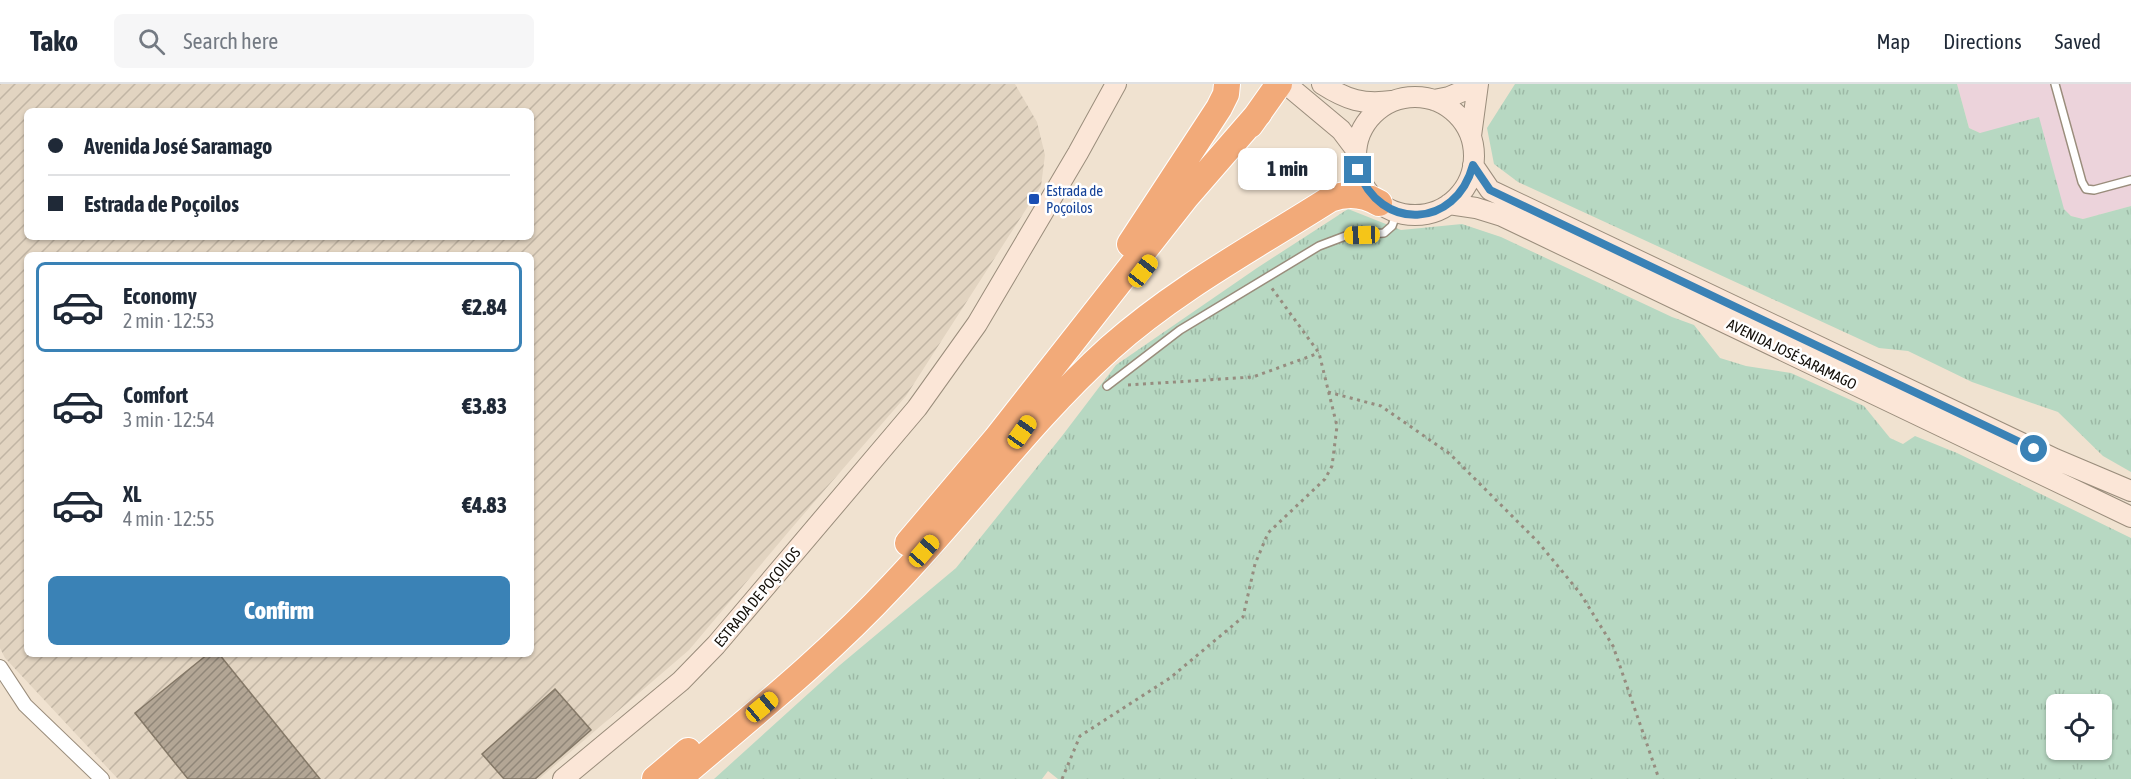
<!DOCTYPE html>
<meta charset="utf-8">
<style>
body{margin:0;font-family:"Asap Condensed",sans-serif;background:#f6f6f7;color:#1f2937;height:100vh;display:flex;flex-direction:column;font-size:22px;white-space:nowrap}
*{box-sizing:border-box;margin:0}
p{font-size:20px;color:#747a83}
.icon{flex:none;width:33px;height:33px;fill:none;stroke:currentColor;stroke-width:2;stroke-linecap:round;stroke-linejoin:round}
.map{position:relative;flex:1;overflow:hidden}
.drawer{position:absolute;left:24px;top:168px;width:510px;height:405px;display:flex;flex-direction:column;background:#fff;border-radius:9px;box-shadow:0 2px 4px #0004}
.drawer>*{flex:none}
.top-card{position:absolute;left:24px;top:24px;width:510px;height:132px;border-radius:9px;box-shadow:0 2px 4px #0004;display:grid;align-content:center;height:132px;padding:0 24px;background:#fff}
.tools{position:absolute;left:2046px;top:610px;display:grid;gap:12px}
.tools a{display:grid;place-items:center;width:66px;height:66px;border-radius:9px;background:#fff;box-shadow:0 2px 4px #0004;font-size:30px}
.end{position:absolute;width:27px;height:27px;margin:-14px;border:8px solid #3a82b6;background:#fff;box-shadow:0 0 0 3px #fff}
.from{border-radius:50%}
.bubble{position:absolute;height:42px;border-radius:9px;background:#fff;box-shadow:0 2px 4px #0004;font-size:20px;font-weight:800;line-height:42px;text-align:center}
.car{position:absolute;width:18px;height:36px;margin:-18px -9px;border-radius:8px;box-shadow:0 0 4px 2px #0007;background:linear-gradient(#f5c518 24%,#345 0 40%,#f5c518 0 76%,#345 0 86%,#f5c518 0)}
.top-card b{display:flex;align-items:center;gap:21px;height:57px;font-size:22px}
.top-card b+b{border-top:2px solid #e0e1e3}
.top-card i{width:15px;height:15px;background:#1f2937}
ul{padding:10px 0 0;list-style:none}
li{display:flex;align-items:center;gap:18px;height:90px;margin:0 12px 9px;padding:0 12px;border:3px solid transparent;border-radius:9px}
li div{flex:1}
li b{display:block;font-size:22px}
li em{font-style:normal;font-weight:800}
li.selected{border-color:#3a82b6}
li>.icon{width:54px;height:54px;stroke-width:1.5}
.cta{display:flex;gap:12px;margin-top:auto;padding:12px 24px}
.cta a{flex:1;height:69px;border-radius:9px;background:#3a82b6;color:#fff;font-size:24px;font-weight:800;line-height:69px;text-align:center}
header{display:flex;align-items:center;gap:36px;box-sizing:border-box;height:84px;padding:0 30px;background:#fff;border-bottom:2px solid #e0e1e3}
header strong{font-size:28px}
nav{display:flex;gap:33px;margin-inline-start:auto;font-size:21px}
.search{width:420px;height:54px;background:#f6f6f7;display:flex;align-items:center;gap:15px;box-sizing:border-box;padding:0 21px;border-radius:9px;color:#747a83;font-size:22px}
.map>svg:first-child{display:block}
.commercial{fill:#ecd3db}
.industrial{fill:url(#industrial-furrows);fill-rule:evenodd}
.grass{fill:url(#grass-tufts);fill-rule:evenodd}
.building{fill:url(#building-hatch);stroke:#847867;stroke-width:1.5}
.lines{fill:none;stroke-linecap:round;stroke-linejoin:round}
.lane-casing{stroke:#9a8d7c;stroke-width:10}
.street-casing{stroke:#9a8d7c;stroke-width:16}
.secondary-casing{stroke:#9a8d7c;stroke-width:22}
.highway-casing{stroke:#fff;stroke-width:28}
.path{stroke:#968c7f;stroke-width:3;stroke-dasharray:3 4.5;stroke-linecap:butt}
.lane{stroke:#fff;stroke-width:7}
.street{stroke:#fff;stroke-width:14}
.secondary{stroke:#fbe6d7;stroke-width:20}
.highway{stroke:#f2aa79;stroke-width:26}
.route{stroke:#3a82b6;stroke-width:8}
.transit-dot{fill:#1a4fb4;stroke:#fff;stroke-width:2}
.labels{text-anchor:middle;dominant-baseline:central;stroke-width:5;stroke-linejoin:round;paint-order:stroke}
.transit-label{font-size:15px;fill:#164399;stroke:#fff;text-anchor:start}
.street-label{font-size:15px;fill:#120e08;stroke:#fff}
</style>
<header>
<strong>Tako</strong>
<div class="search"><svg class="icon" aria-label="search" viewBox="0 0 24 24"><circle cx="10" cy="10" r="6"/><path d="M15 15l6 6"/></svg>Search here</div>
<nav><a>Map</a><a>Directions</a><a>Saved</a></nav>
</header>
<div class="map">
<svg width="2131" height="695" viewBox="0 0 2131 695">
<defs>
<pattern id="industrial-furrows" width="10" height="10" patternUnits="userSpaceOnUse" patternTransform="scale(1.5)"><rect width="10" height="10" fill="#e2d4c1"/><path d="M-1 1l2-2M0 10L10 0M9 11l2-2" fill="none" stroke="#c1b5a4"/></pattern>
<pattern id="grass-tufts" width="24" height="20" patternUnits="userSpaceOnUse" patternTransform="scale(1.5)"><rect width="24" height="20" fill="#b7d8c2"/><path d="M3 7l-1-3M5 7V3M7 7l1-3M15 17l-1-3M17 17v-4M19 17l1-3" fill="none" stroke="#9cb8a5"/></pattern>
<pattern id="building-hatch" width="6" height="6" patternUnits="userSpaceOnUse" patternTransform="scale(1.5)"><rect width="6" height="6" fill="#b3a695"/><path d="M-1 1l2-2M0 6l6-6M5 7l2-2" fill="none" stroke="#908678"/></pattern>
</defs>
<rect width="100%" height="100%" fill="#f0e2d0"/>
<path class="commercial" d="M1957 0H2131V122L2083 135 2071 132 1980 49 1969 44Z"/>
<path class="industrial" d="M0 0H1015L1037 38 1045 71 1041 102 906 312 790 446 689 566 539 695H118L5 574 0 564ZM27 27H531V153H27ZM27 171H531V570H27Z"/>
<path class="grass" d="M1515 0H1957L1969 44 1980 49 2039 33 2064 125 2071 132 2083 135 2131 122V388L2103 372 2058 328 1972 298 1908 267 1879 264 1518 98 1494 80 1487 44Z
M1348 125 1401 146 1462 140 1501 153 1672 233 1694 241 1720 274 1746 282 1791 289 1864 322 1890 354 1903 360 1915 352 1957 369 2131 454V695H1058L1048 687 1042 695H714L840 581 956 484 1062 352 1116 281 1257 184ZM2056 621H2102V666H2056Z"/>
<path class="building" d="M208 570H219L320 695H188L135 629Z
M555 605 591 646 535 695H504L482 670Z"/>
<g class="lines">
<defs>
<path id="lane" d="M2055 0 2082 98 2086 105 2094 106 2131 96
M1107 302 1180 246 1319 162 1348 151 1384 149 1392 142 1397 128"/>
<path id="street" d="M0 583 25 621 102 695"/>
<path id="secondary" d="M1286 0 1341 46 1356 66
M1322 0C1347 16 1363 21 1392 17
M1356 72a59 59 0 1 1 118 0a59 59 0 1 1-118 0Z
M1434 16 1449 13 1477 1
M1471 52 1478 0
M1473 81 1490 106 2055 375 2131 407
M1449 120 1476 124 1502 132 2131 433
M563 695 681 597 716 561 917 324 977 240 1078 69 1116 0"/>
<path id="highway" d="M1250 41 1279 0
M1130 160 1219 24 1226 10 1227 0
M908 459 996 355 1186 113 1259 29
M655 695 688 667
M678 695C752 632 827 572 893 501 967 424 1030 336 1110 264 1176 205 1256 162 1330 115 1348 108 1364 110 1379 119"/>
</defs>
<use href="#lane" class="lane-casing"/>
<use href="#street" class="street-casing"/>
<use href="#secondary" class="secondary-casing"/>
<use href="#highway" class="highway-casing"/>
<path class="path" d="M1128 301 1253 293 1319 269
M1328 308 1381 322 1450 370 1538 458 1580 509 1613 562 1659 695
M1062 695 1080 652 1170 594 1243 533 1255 480 1268 449 1325 395 1332 382 1337 342 1319 269 1271 203"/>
<use href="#lane" class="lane"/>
<use href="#street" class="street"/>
<use href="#secondary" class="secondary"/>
<use href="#highway" class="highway"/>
</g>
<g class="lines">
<path class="route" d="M1358 86C1380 148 1456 145 1473 81L1490 106 2034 365"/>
</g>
<rect class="transit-dot" x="1028" y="109" width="12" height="12" rx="3"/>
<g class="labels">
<g class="transit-label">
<text x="1046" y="106">Estrada de<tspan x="1046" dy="17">Poçoilos</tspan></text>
</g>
<g class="street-label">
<text transform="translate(1792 270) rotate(26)">AVENIDA JOSÉ SARAMAGO</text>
<text transform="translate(757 513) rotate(-50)">ESTRADA DE POÇOILOS</text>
</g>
</g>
</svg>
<div class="tools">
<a><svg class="icon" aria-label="locate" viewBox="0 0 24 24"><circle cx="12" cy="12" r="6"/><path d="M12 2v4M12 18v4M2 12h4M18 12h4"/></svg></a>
</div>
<i class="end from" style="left:2034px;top:365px"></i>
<i class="end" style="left:1358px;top:86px"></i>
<div class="bubble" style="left:1238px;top:64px;width:99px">1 min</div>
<i class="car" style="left:1362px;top:151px;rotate:268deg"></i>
<i class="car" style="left:1143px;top:187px;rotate:38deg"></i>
<i class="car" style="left:1022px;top:348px;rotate:35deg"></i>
<i class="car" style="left:924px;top:467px;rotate:41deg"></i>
<i class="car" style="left:762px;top:623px;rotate:50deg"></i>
<div class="top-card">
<b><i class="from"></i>Avenida José Saramago</b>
<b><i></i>Estrada de Poçoilos</b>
</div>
<section class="drawer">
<ul>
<li class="selected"><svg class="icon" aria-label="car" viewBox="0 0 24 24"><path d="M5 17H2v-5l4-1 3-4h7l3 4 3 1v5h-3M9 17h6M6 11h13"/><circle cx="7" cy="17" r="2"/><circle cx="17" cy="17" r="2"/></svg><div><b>Economy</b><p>2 min · 12:53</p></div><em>€2.84</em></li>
<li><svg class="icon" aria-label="car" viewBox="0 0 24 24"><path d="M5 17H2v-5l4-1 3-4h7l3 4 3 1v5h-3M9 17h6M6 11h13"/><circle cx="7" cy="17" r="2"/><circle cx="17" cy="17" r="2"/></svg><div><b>Comfort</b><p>3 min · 12:54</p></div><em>€3.83</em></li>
<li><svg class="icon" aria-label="car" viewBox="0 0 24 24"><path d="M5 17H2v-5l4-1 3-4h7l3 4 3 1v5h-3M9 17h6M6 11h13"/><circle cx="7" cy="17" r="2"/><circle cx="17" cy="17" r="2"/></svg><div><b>XL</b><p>4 min · 12:55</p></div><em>€4.83</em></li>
</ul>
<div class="cta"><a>Confirm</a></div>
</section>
</div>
